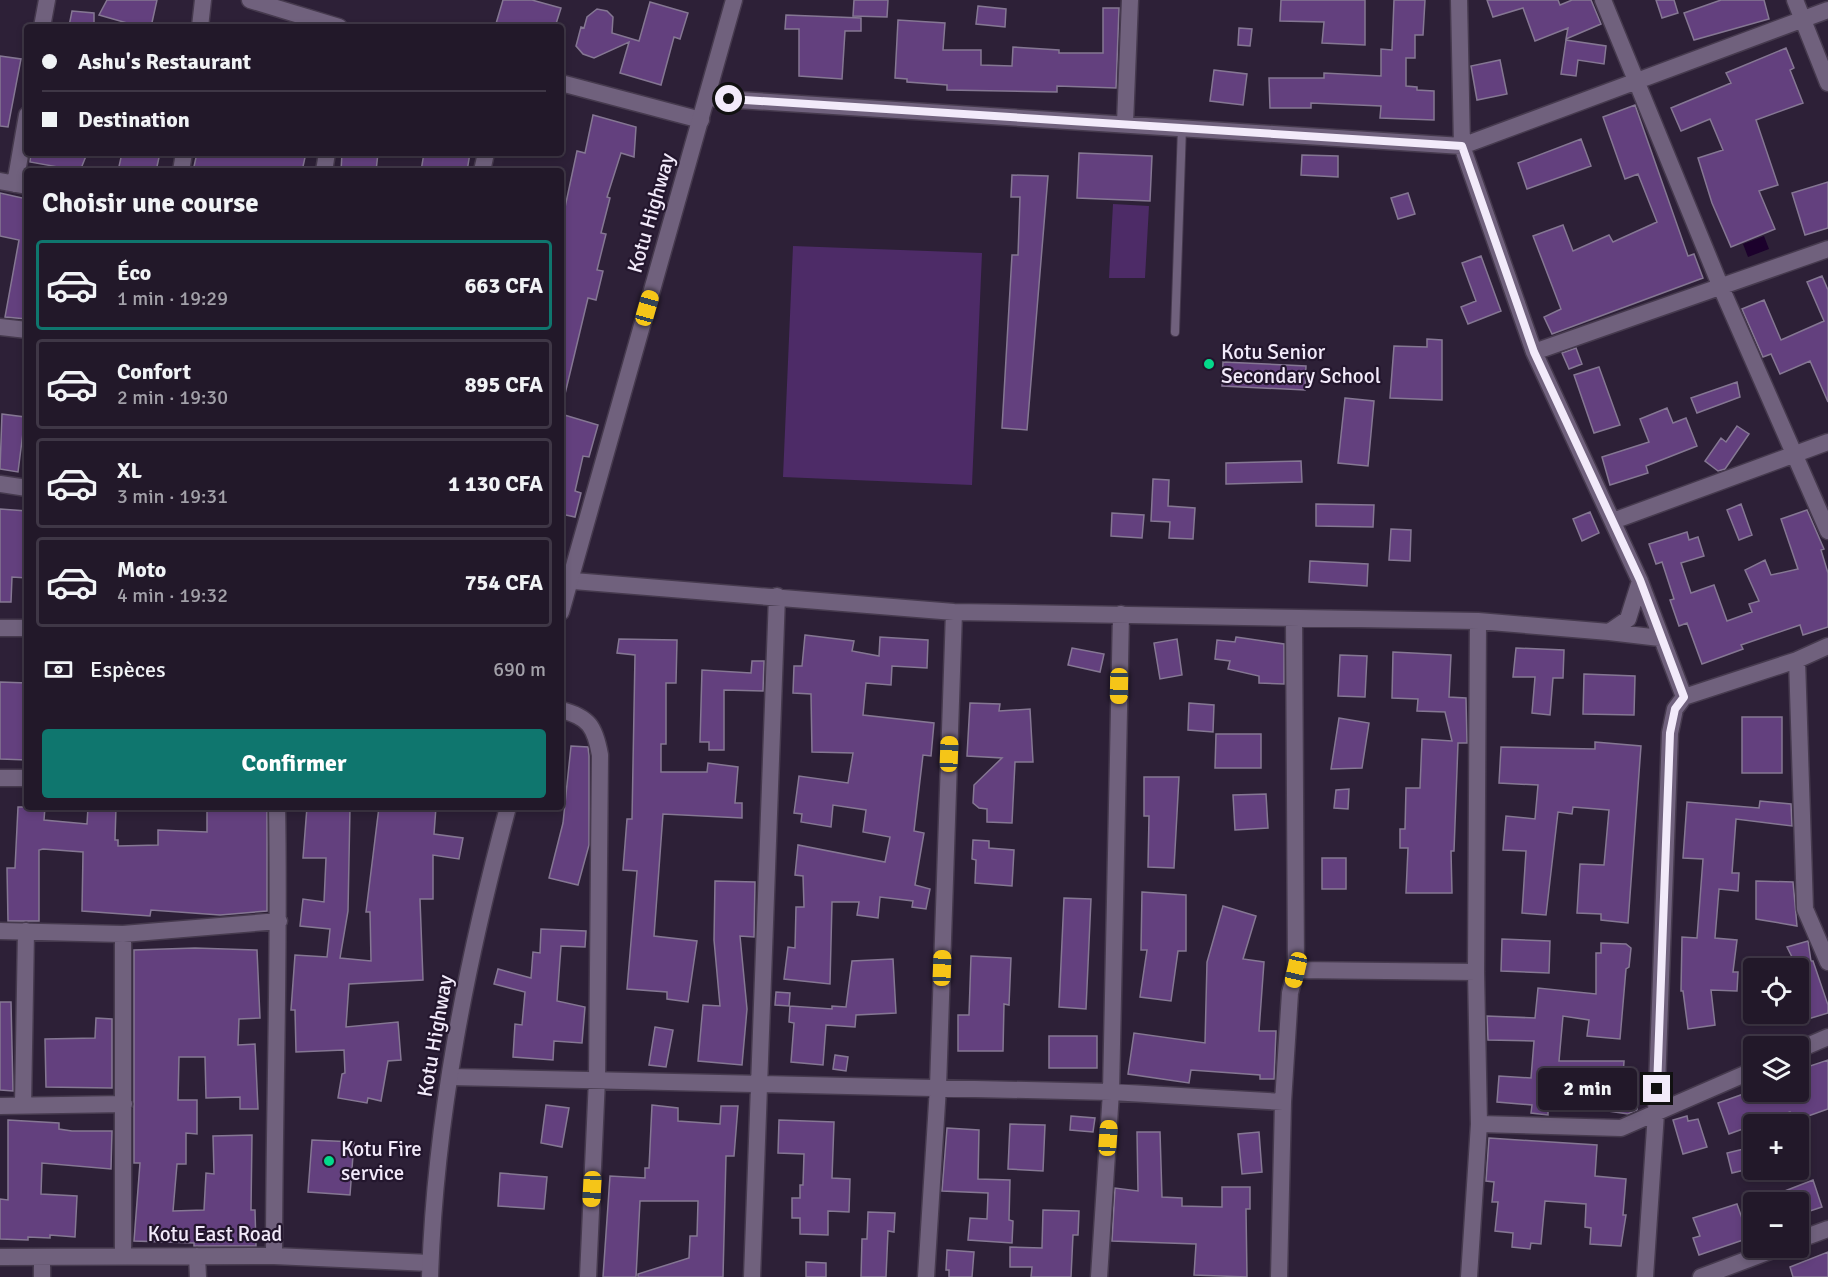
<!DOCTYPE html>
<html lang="fr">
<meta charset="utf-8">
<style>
body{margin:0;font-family:Signika,sans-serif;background:#2e2535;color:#f1f3f6;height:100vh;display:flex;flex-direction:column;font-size:22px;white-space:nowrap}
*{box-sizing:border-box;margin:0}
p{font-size:20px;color:#a2a0a8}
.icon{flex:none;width:33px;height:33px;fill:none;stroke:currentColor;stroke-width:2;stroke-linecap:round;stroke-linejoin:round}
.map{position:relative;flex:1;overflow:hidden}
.details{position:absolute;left:24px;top:168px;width:540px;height:642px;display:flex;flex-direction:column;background:#221829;border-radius:6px;box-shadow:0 3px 9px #0003,0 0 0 2px #3f3746}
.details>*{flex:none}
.hud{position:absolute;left:24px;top:24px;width:540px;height:132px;border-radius:6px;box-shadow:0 3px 9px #0003,0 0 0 2px #3f3746;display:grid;align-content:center;height:132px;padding:0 18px;background:#221829}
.controls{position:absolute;left:1743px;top:958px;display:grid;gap:12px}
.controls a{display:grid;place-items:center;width:66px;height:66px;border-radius:6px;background:#221829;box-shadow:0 3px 9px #0003,0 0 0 2px #3f3746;font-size:30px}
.end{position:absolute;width:27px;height:27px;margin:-14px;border:8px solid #f2eafa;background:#111;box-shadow:0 0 0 3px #111}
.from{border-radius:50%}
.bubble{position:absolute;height:42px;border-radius:6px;background:#221829;box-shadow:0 3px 9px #0003,0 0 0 2px #3f3746;font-size:20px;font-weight:800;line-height:42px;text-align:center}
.car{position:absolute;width:18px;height:36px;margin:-18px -9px;border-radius:8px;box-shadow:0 0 4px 2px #0007;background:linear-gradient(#f5c518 24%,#345 0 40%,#f5c518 0 76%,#345 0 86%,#f5c518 0)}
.hud b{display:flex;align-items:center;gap:21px;height:57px;font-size:22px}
.hud b+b{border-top:2px solid #3f3746}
.hud i{width:15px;height:15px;background:#f1f3f6}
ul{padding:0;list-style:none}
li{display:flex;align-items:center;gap:18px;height:90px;margin:0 12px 9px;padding:0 6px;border:3px solid #3f3746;border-radius:6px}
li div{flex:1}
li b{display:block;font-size:22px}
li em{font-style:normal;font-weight:800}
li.on{border-color:#0f766e}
li>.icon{width:54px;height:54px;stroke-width:1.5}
h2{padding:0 18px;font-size:27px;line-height:72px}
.pay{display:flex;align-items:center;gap:15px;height:66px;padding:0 18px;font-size:22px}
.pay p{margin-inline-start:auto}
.button{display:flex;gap:12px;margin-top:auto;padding:12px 18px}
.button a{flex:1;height:69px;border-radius:6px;background:#0f766e;color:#fff;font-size:24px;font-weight:800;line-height:69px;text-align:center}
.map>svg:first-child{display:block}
.green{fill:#4d2b67}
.water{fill:#1c012c}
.building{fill:#63407e;stroke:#857793;stroke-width:1.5}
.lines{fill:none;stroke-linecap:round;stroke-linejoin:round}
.service-casing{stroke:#463a4e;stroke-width:10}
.minor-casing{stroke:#463a4e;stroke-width:19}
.tertiary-casing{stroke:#463a4e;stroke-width:19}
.service{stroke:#70617d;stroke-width:8}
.minor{stroke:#70617d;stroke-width:16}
.tertiary{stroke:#70617d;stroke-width:16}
.route{stroke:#f2eafa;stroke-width:8}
.poi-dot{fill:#04d98b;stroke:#23162d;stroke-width:2}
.labels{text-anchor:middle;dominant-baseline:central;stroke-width:4.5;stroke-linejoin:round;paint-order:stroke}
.street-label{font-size:21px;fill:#f2eafa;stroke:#23162d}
.poi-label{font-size:21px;fill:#f2eafa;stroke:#23162d;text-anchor:start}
</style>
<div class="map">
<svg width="1828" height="1277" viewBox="0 0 1828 1277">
<rect width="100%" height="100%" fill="#2d2037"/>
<path class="green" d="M1113 204 1149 206 1145 278H1109Z
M793 246 982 253 972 485 783 477Z"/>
<path class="water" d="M1764 236 1769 249 1748 257 1743 244Z"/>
<path class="building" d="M107 0H157L151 27H141L99 15Z
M503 0H532L561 8 555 27H495Z
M854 0H888L887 17 853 16Z
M1281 0H1365V45L1322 43 1324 22 1280 21Z
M1394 0H1425L1423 35H1415V58H1406V86L1417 87V90L1434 91V120L1380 118 1381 106 1311 103V108H1270L1269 78H1324V73L1381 76V49L1392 50Z
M1487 0H1558L1560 5 1572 0H1591L1601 24 1566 39 1568 28 1535 41 1523 8 1493 17Z
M1656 0H1674L1678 13 1662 18Z
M1721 0H1764L1769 19 1694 40 1684 13Z
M650 2 688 13 680 39 674 37 661 85 620 73 629 42 594 58 583 54 576 46 581 27 584 28 587 17 597 9 607 11 613 17 612 33 639 41Z
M978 6 1006 9 1005 27 976 24Z
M1103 8H1119L1116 88 1057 86V92L947 90V85L907 82V79L895 78 898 20 945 23 943 50H981V65L1012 66 1013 47 1059 50V53H1103Z
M72 11 94 13V27L69 26Z
M786 15 861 18V31H845L842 79 799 76V29H785Z
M1239 28 1252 29 1250 46 1238 45Z
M1566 40 1606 46 1604 64 1578 60 1576 76 1561 74Z
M1786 48 1794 68 1790 70 1803 103 1756 120 1778 185 1759 191 1775 229 1731 247 1712 203 1698 158 1723 150 1710 119 1681 131 1671 108 1731 83 1726 73Z
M0 56 21 59 8 127 0 126Z
M1500 60 1507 94 1477 100 1471 66Z
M1214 70 1247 74 1243 105 1210 101Z
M1635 105 1688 256 1694 254 1703 278 1552 334 1544 317 1561 309 1533 236 1563 225 1573 251 1609 235 1613 242 1657 222 1638 174 1625 179 1603 117Z
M593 115 636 127 634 157 621 153 607 197 610 198 601 233 606 234 597 270 603 271 596 300 588 298 565 394 561 393V226L577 151 585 153Z
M1581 139 1591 166 1527 189 1518 163Z
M31 153H75L86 156 80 171 30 162Z
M122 153H160L156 171H118Z
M197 153H306L302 171H193Z
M342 153H378L376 171H341Z
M424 153H470L467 171H421Z
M1079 153 1152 156 1150 201 1077 198Z
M1302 155 1338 156V177L1301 175Z
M1012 175 1048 176 1027 430 1002 428 1012 255H1018L1020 197H1011Z
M1828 182V228L1805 235 1792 193Z
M0 193 27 199V319L5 317 19 240 0 236Z
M1408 193 1415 214 1398 219 1391 198Z
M1481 256 1501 311 1468 324 1461 307 1476 301 1462 263Z
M1822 276 1828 290V402L1810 361 1780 374 1771 354 1763 357 1742 309 1764 300 1781 340 1824 321 1807 282Z
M1427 339 1442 340V400L1390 398 1394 346 1427 347Z
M1576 348 1582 364 1569 369 1562 353Z
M1223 362 1306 366 1305 390 1222 386Z
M1599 367 1620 425 1594 433 1574 375Z
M1737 382 1740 397 1697 413 1691 398Z
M1345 398 1374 401 1368 466 1338 463Z
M1667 408 1673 423 1686 418 1697 446 1646 466 1648 473 1610 485 1602 457 1649 442 1640 419Z
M2 414 25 417 18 472 0 469Z
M561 414 598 425 589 457 583 456 575 491 581 493 575 517 561 514Z
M1737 426 1749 434 1725 469 1718 471 1705 461 1721 438 1726 442Z
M1301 461 1302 482 1226 484V463Z
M1153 479 1169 480 1168 506 1195 508 1193 539 1169 538 1170 522 1151 521Z
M1316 504 1374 505 1373 527 1316 526Z
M1741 504 1752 535 1739 540 1727 510Z
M0 509 27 511V578L12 577 11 602H0Z
M1807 510 1824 549 1821 550 1828 573V627L1803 635 1800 625 1741 645 1743 649 1702 664 1687 623 1679 626 1670 600 1674 599 1662 562 1656 564 1649 544 1687 532 1689 540 1698 537 1704 556 1681 563 1691 593 1714 585 1727 621 1752 612 1749 604 1759 601 1745 570 1765 560 1771 575 1798 569 1781 519Z
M1590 512 1599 533 1582 541 1573 519Z
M1112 513 1144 515 1142 538 1111 536Z
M1391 529 1411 530 1410 561 1389 560Z
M1310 561 1368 564 1367 586 1309 582Z
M805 635 854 641 852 651 879 656 880 637 928 640 927 668 892 666 891 685 866 683 863 715 934 723 931 756 923 755 914 831 924 833 915 885 930 889 926 909 912 907 913 901 880 897 878 918 857 915 859 902H832L830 984 784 979 788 947 795 948 796 907H804L803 876 795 875 798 845 885 862 890 837 863 832 866 810 833 805 831 827 801 822 802 814 794 813 799 776 848 783 853 753 812 752 811 694 793 693 794 666H802Z
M1236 637 1284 644V684L1259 683V676L1228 669 1230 661 1215 659 1217 640 1235 642Z
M619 639 677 640 676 683H666V744H661V772H707L708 763 738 767 735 803H742V818L663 814 654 936 697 941 688 1002 667 999V992L627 989 637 871 623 870 627 819H632L635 655 617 653Z
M1177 639 1182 675 1160 679 1154 643Z
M1072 648 1104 654 1100 672 1068 665Z
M1516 648 1564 650 1563 678H1553L1550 715 1532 713 1535 677H1513Z
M1393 652 1451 655 1449 697 1466 698 1467 743H1458L1454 851H1451L1452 893H1406L1408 848H1400V829H1405L1406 788H1420L1422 739 1452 741 1445 712 1417 711 1418 699 1392 698Z
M1340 655 1367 656 1365 697 1338 696Z
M752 661H764L763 691 724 690V750H709V742H700L702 670 751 673Z
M1584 674 1635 676 1634 715 1583 714Z
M0 682 27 683V760L0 759Z
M970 703 1000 704 999 711 1030 709 1033 762H1015L1012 823 987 822V809L979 808 973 803 974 785 1002 758 967 756Z
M1189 703 1214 705 1213 732 1188 730Z
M1742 717H1782V773H1742Z
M1339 718 1369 723 1362 768 1331 769Z
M1216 734H1261V768H1215Z
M1595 742 1641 746 1628 923 1601 920V914L1577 913 1580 864 1604 865 1609 810 1573 807 1572 814 1558 812 1546 915 1522 913 1526 851 1503 850 1506 816 1535 819 1538 785 1499 783 1501 747 1595 749Z
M571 746 588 747 589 756V845L578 885 549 878 563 823Z
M1144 777H1179L1174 868 1148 867 1149 816H1144Z
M1349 789 1348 809 1334 808 1336 790Z
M1266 794 1268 828 1235 830 1233 795Z
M1760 801 1791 804 1792 826 1736 819 1732 873H1739L1738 891 1719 889 1715 938 1737 940 1733 972H1738L1737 991 1711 990 1715 1025 1688 1029 1683 991H1681L1682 937 1697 938 1703 859 1683 858 1687 802 1759 808Z
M18 807H45L44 820 87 824 88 807H116L115 840H118V846L158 845V830L207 832V807H267V911L220 915 151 910 150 916 82 911 83 852 43 849 39 850V921H8L7 868H15Z
M307 807H350L348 911 340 958 371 961 370 912H366L379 807H436L434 834 463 838 459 859 433 855V899H420L423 980 349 984 346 1027 398 1022 401 1060 388 1061 381 1101 368 1098 367 1103 338 1098 342 1074 345 1073 344 1050 296 1052 295 1010H291L295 955 327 957 330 929 300 926 303 899 324 902 326 858H303Z
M973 840 989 841V848L1014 850 1012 886 975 883 976 860 972 859Z
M1322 858H1346V889H1322Z
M715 881 755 882 754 937 740 936 747 1009 742 1065 698 1061 703 1005 720 1006 714 940Z
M1756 881 1793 882 1797 926 1756 919Z
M1142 892 1186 895V951H1178L1171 1001 1140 997 1147 950H1141Z
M1064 898 1091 899 1086 1009 1059 1007Z
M1223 906 1256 916 1243 959 1264 962 1259 1031H1276L1274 1079H1260V1075L1191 1070 1189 1083 1128 1074 1134 1033 1205 1043 1207 962Z
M541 929 586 931 585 947 561 946 557 1001 585 1007 582 1043 554 1041 553 1060 513 1057 515 1024 522 1025 525 992 494 984 498 969 531 978 533 952 540 953Z
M1502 939 1550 941 1549 973 1501 971Z
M1808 941 1811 961H1813L1828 1005V1013L1798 1022V969L1787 947Z
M1601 943 1626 944 1631 948 1629 967 1626 969 1620 1039 1587 1036 1589 1020 1563 1016 1559 1061H1624L1622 1091 1638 1092 1637 1110 1628 1114 1601 1110 1548 1111V1115L1531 1113 1532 1105 1497 1102 1499 1076 1531 1078 1534 1041 1488 1040 1487 1016 1535 1018 1538 988 1596 994V953H1601Z
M195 948 257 950 260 1018 239 1019 238 1045 255 1044 258 1109H240V1097L206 1098 205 1057H179L178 1100H197V1134L186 1133V1164H177L173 1211 204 1210 206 1173 214 1174 213 1136 252 1135 251 1210H255L256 1246H194V1243L134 1241 140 1163H134V950Z
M971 956 1011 958 1009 1005 1004 1004 1003 1051H958V1015H969Z
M893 959 896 1013 856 1015 855 1027 826 1025 823 1065 791 1062 794 1023 789 1022 790 1006 832 1009V1006L846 1007 852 961Z
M776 992 790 993 789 1006 775 1005Z
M0 1002H11L13 1091 0 1090Z
M96 1018 112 1019V1088L46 1087 45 1039 95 1038Z
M655 1027 673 1030 666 1067 649 1065Z
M1049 1036H1097V1068H1049Z
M835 1055 848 1057 846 1071 833 1069Z
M1828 1060V1109L1794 1121 1790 1112 1729 1134 1718 1103 1749 1092H1798V1070Z
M546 1105 569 1108 562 1147 541 1143Z
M652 1105 678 1108V1121L720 1124 721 1106H738L734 1156H726L723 1277H638V1274L689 1258 690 1236H697L698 1201H640L636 1277H603L610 1176 645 1178V1168H649Z
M1071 1116 1095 1118 1093 1132 1070 1130Z
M1687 1116 1688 1121 1698 1119 1707 1147 1683 1154 1673 1120Z
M8 1120 59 1123V1129L72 1131H112L111 1169 42 1163 41 1194 77 1196 75 1237 50 1235V1238L28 1237V1240L0 1239V1199L8 1200Z
M779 1120 834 1122 832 1178 850 1179 849 1212 828 1211V1235L800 1234V1218H792V1198H800V1185H803L804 1154 778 1153Z
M1010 1124 1045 1125 1043 1171 1008 1169Z
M947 1128 979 1130 978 1179 1010 1180 1009 1220 1013 1221 1012 1243 968 1240 970 1218 987 1219 988 1193 942 1191Z
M1137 1132H1160L1162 1197 1182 1198V1206L1222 1207V1187H1250V1209H1246L1247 1277 1194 1275 1196 1244 1112 1241 1115 1188 1138 1191Z
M1259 1132 1262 1172 1242 1174 1238 1134Z
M1489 1138 1597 1145 1595 1176 1626 1179 1623 1215H1626L1621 1246 1590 1244 1591 1228 1585 1227 1586 1204 1545 1201 1541 1244 1531 1243 1530 1249 1512 1247 1513 1233 1495 1231 1498 1202H1492L1494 1182 1486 1181Z
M312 1140 354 1142 350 1195 308 1192Z
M1744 1149 1749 1169 1732 1173 1727 1153Z
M500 1173 547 1177 544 1209 498 1206Z
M1813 1180 1822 1207 1798 1215V1203H1754Z
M1737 1204 1749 1238 1699 1255 1693 1238 1700 1236 1693 1218Z
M1043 1210 1079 1211 1078 1235H1073L1071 1277H1031L1032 1267H1010V1247L1042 1248Z
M868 1212 895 1213 894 1232 888 1231 886 1277H861L862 1239H867Z
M947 1250 974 1252 972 1277H949V1270H946Z
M1828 1252V1277H1793L1790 1267Z
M806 1262 826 1263V1277H806Z"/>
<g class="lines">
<defs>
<path id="service" d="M1175 332 1182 127"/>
<path id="minor" d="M250 0 339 27
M1459 0 1462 146 1534 352 1640 581 1684 697 1675 709 1670 733 1656 1113 1645 1277
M1603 0 1720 285 1828 531
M1795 0 1828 83
M42 27 47 0
M200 27 203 0
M561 83 701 120
M707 98 1462 146 1828 10
M1125 123 1130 0
M181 171 184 153
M324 171 327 153
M482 171 486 153
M0 181 27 186
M15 184 27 115
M0 327 27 330
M1534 352 1828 249
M0 484 27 488
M1613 521 1828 442
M561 580 954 612 1478 621 1609 632 1628 619 1640 581
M0 628H27
M1609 632 1660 638
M1797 660 1805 909 1828 962
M1684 697 1797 660 1828 646
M561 710C589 717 595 727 600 755L597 1079 588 1277
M0 778H27
M0 931 123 934 279 921
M123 934V1256
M1296 970 1476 972
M1798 1050 1828 1037
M450 1077 1111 1092 1283 1102
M0 1106 124 1104
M23 1106 26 931
M1479 1124 1621 1128 1754 1070
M1798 1240 1828 1229
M197 1256 198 1277
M274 1256C274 1106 280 957 277 807
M0 1257 274 1256 430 1263
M42 1257V1277
M752 1277 777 596
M926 1277 938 1087 954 612
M1099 1277 1111 1092 1121 614
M1279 1277 1283 1102 1290 993 1296 970 1294 619
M1469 1277 1479 1124 1476 972 1478 621
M1701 1277 1778 1248"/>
<path id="tertiary" d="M561 612 734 0
M430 1277C435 1118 467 960 508 807"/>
</defs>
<use href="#service" class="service-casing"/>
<use href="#minor" class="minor-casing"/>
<use href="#tertiary" class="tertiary-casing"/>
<use href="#service" class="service"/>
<use href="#minor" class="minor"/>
<use href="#tertiary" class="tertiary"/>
</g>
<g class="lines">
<path class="route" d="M729 99 1462 146 1534 352 1640 580 1684 697 1675 709 1670 733 1657 1089"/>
</g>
<g class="poi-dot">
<circle cx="1209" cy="364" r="6"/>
<circle cx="329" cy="1161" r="6"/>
</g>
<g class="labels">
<g class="street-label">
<text transform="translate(651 213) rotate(-74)">Kotu Highway</text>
<text transform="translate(435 1036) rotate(-80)">Kotu Highway</text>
<text x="215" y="1234">Kotu East Road</text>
</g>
<g class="poi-label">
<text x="1221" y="352">Kotu Senior<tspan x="1221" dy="24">Secondary School</tspan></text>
<text x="341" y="1149">Kotu Fire<tspan x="341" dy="24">service</tspan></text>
</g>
</g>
</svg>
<div class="controls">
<a><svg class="icon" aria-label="locate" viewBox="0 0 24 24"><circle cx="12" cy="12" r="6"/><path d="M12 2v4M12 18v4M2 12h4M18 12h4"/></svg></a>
<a><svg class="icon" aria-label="layers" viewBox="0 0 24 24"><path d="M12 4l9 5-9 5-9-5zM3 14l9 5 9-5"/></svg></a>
<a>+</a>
<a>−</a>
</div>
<i class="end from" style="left:729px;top:99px"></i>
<i class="end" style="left:1657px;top:1089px"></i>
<div class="bubble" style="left:1538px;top:1068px;width:99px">2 min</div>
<i class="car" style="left:647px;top:308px;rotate:16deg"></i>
<i class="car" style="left:1119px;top:686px;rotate:181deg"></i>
<i class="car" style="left:949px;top:754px;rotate:2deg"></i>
<i class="car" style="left:942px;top:968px;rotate:2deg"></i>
<i class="car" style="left:1296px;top:970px;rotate:193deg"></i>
<i class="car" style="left:1108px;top:1138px;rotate:4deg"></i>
<i class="car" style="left:592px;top:1189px;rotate:183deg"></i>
<div class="hud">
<b><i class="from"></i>Ashu's Restaurant</b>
<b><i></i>Destination</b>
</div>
<section class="details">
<h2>Choisir une course</h2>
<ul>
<li class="on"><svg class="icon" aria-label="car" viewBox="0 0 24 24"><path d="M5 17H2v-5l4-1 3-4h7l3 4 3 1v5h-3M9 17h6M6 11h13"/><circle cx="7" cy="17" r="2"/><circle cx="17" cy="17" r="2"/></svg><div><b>Éco</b><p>1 min · 19:29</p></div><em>663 CFA</em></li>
<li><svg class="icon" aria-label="car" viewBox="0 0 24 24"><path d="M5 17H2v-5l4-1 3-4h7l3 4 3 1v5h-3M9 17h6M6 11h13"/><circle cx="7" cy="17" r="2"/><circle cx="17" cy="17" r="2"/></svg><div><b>Confort</b><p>2 min · 19:30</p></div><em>895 CFA</em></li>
<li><svg class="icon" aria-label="car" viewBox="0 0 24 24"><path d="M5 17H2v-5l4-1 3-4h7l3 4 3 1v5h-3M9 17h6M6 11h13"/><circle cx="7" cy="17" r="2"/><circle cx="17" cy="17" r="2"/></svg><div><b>XL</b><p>3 min · 19:31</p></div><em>1 130 CFA</em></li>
<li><svg class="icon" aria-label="car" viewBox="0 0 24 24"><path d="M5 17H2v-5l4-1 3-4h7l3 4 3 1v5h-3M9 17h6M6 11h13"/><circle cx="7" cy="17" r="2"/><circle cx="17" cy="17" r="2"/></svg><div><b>Moto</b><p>4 min · 19:32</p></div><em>754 CFA</em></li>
</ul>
<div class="pay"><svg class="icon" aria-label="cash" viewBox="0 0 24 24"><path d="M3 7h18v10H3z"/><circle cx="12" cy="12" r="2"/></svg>Espèces<p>690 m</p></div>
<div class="button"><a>Confirmer</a></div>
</section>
</div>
